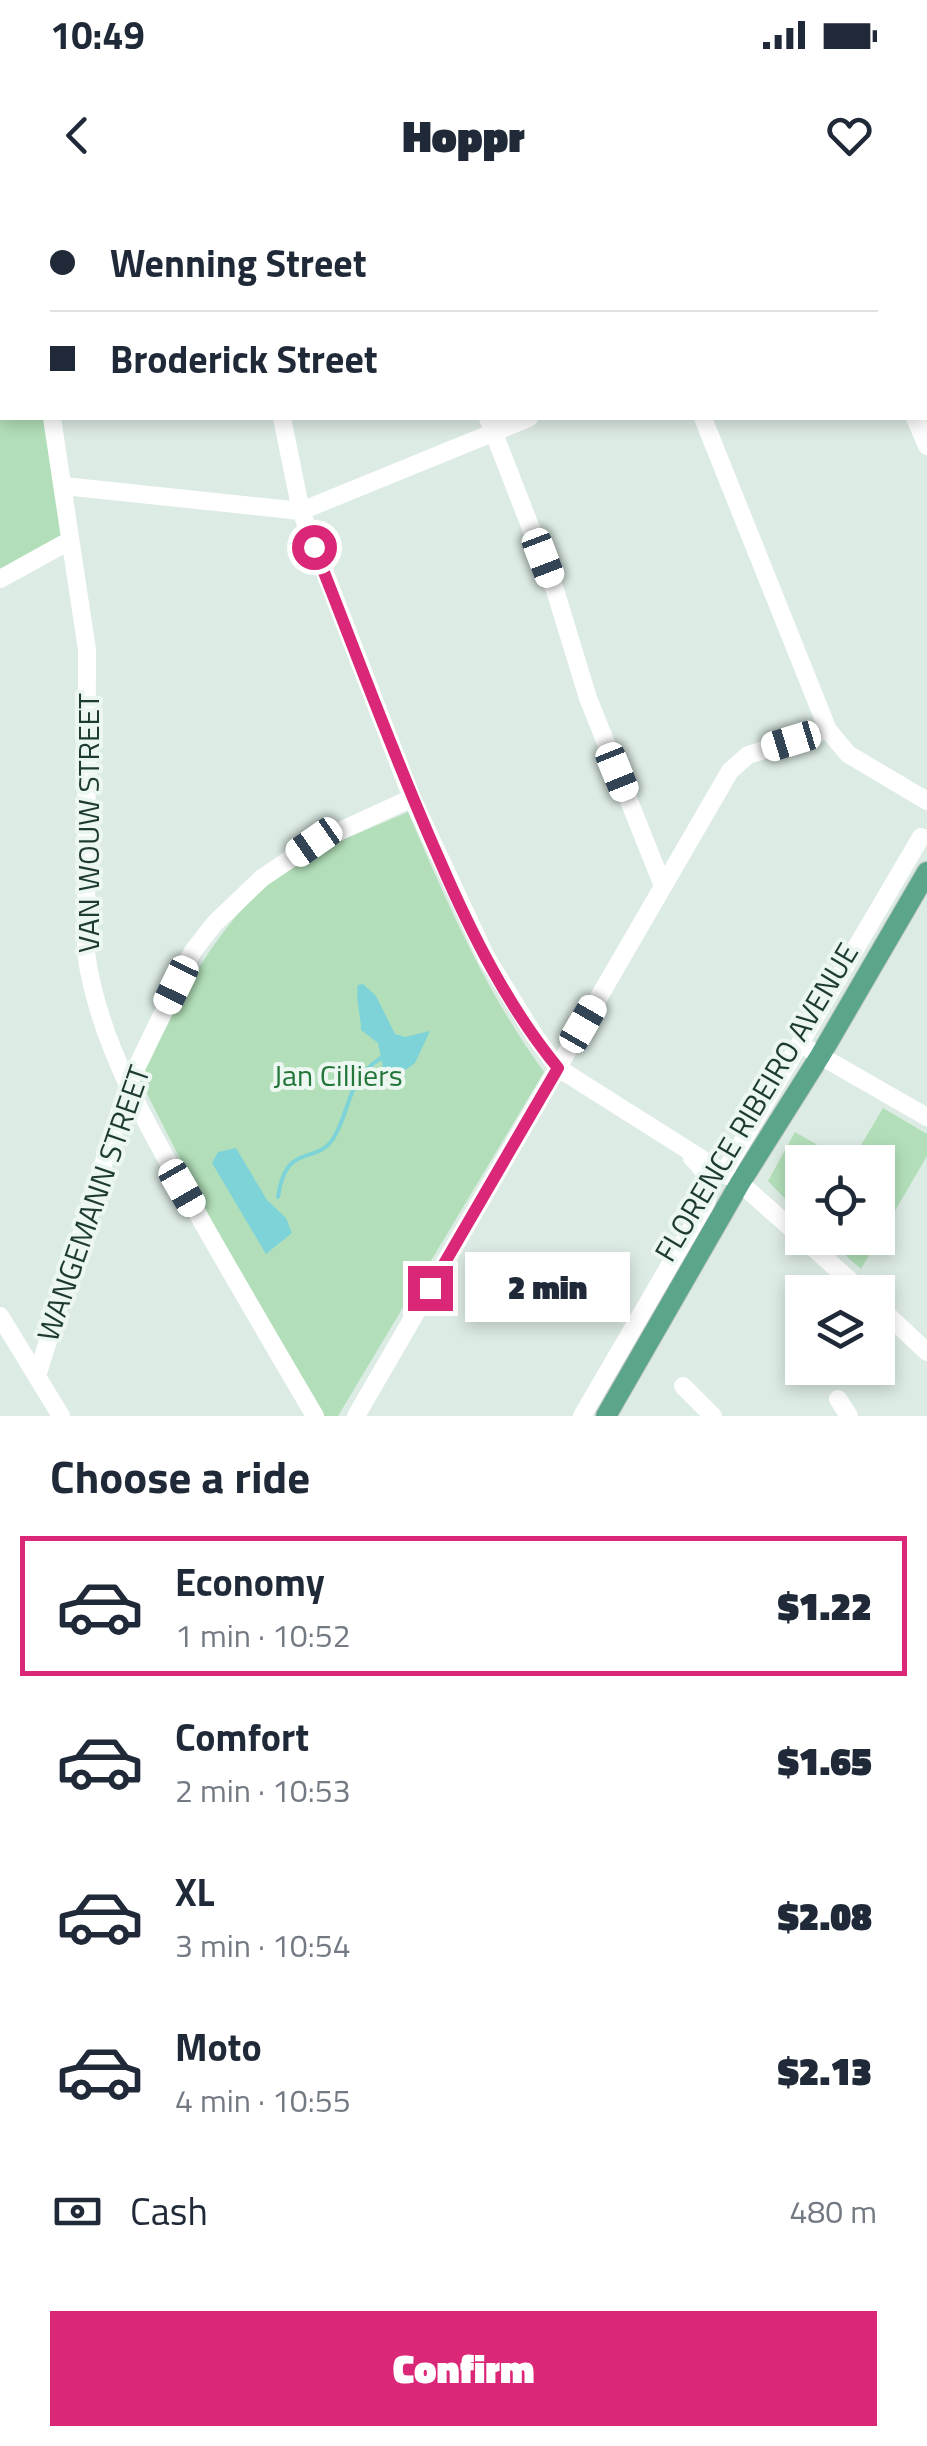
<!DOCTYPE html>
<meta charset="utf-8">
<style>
body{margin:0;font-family:"Titillium Web",sans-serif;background:#f2f2f3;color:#1f2937;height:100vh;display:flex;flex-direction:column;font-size:38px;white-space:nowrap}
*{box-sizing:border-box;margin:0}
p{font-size:32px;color:#747a83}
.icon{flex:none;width:55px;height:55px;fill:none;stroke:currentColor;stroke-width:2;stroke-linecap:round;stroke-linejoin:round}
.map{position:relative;height:1216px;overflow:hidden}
.sheet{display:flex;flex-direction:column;background:#fff;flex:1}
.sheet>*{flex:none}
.guide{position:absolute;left:0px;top:0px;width:928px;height:220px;box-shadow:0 5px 15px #0003;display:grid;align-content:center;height:220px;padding:0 50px;background:#fff}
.controls{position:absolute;left:785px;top:945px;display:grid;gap:20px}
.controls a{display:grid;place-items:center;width:110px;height:110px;border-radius:0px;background:#fff;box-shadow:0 5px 15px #0003;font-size:50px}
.end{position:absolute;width:45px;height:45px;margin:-22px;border:12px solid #db2777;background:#fff;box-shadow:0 0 0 5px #fff}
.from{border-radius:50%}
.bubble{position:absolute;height:70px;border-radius:0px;background:#fff;box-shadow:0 5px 15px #0003;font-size:32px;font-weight:800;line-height:70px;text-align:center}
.car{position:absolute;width:30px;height:60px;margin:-30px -15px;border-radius:12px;box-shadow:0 0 8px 2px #0007;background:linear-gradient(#fff 24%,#345 0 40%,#fff 0 76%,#345 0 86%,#fff 0)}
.guide b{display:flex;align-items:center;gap:35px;height:95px;font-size:38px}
.guide b+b{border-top:2px solid #e0e1e3}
.guide i{width:25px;height:25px;background:#1f2937}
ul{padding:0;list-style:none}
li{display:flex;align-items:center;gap:30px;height:140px;margin:0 20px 15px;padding:0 30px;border:5px solid transparent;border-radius:0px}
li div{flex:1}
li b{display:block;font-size:38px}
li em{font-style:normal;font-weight:800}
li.active{border-color:#db2777}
li>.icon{width:90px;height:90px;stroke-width:1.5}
h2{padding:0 50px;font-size:45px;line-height:120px}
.pay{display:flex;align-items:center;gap:25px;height:110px;padding:0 50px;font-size:38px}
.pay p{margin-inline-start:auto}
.button{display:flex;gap:20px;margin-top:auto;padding:20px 50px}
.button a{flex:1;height:115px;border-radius:0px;background:#db2777;color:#fff;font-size:40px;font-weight:800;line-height:115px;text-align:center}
.status{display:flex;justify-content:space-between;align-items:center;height:70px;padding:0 50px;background:#fff;direction:ltr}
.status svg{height:28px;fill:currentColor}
header{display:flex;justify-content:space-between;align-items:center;height:130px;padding:0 50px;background:#fff;font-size:45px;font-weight:800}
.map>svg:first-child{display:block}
.green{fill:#b2dfb9}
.water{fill:#7dd3d7}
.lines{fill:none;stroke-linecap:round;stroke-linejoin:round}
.stream{stroke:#7dd3d7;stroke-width:4}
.major-casing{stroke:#c0c8c5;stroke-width:22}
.minor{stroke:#fff;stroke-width:18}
.major{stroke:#5ba58a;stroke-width:20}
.route{stroke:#db2777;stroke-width:12}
.labels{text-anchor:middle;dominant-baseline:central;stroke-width:8;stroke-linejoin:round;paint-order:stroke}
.street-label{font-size:30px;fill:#1d3b30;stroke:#edf7f1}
.park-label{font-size:30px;fill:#23763a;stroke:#edf7f1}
</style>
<div class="status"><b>10:49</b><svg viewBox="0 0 49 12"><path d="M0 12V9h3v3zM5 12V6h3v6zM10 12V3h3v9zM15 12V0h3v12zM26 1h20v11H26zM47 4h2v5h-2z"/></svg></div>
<header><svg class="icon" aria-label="back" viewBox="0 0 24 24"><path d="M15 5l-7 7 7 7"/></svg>Hoppr<svg class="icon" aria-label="heart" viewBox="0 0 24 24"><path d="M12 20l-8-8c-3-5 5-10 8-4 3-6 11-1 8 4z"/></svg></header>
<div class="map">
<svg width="927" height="1216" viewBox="0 0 927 1216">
<rect width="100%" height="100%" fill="#dcebe3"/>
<path class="green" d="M0 190H2V218H53L71 339 0 379Z
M408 612C446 701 486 793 544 872L338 1216H324L229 1055 140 880C181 797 223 703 309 656 341 639 375 627 408 612Z
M883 908 927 934V956L861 1069 826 1038H878V962H851Z
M795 932 847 962H802V1016L768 981Z"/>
<path class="water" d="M363 784 376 796 395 834 405 837 430 831 415 863 393 879 384 872 378 843 361 830C361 816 355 798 358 785Z
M236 948 267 1000 286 1018 292 1033 266 1054 212 963 218 952Z"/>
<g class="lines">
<path class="stream" d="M278 997C286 941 315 966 333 939 351 910 346 880 381 858"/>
<defs>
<path id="major" d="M846 0 847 2
M885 0 886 2
M925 98 927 103
M925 192 927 196
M606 1216 740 983 820 856 927 672"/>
</defs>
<use href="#major" class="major-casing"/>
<path class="minor" d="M9 0V2
M200 0 201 2
M400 0 401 2
M617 0 618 2
M826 0 827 2
M52 218 87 450 86 752C97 841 152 935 196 1011 235 1080 275 1148 315 1216
M282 218 301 311 412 598 486 757 534 835 558 868 740 983 863 1092
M488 218 555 390 588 498 663 686
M703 218 828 530 848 554 927 601
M915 218 927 246
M64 286 301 311 529 218
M0 379 69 341
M810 850 927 917
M725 971 921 637
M878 1106 927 1152
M0 1116 61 1216
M37 1176 128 885 193 751 215 723 262 678 314 643 412 598
M683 1186 713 1216
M838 1199 849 1216
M356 1216 730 571 748 555 828 530
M582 1216 706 1003C712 983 707 972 692 958"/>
<use href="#major" class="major"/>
</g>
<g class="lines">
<path class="route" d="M314 347C356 452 394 558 440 661 471 733 508 807 558 868L430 1088"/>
</g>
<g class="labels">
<g class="street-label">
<text transform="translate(88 623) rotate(-90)">VAN WOUW STREET</text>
<text transform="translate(756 902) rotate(-59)">FLORENCE RIBEIRO AVENUE</text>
<text transform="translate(93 1003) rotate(-71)">WANGEMANN STREET</text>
</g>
<g class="park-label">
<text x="338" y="875">Jan Cilliers</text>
</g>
</g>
</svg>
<div class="controls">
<a><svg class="icon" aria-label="locate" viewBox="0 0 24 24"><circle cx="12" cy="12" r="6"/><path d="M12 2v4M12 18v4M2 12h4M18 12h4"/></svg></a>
<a><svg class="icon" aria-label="layers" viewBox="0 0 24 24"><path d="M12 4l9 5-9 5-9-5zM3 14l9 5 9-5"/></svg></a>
</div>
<i class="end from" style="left:314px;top:347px"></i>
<i class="end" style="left:430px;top:1088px"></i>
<div class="bubble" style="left:465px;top:1052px;width:165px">2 min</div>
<i class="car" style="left:543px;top:358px;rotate:159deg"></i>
<i class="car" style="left:791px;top:541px;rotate:253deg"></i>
<i class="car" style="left:617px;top:572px;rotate:158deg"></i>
<i class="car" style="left:314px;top:642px;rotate:235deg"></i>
<i class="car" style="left:176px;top:785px;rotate:206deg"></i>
<i class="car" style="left:583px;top:824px;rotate:30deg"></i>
<i class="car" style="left:182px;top:988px;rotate:150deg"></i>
<div class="guide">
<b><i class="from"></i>Wenning Street</b>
<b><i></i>Broderick Street</b>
</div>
</div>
<section class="sheet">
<h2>Choose a ride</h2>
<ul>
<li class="active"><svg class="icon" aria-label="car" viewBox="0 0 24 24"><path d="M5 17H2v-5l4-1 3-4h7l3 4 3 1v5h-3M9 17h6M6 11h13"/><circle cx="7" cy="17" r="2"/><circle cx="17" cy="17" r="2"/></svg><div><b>Economy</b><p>1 min · 10:52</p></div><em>$1.22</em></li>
<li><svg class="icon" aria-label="car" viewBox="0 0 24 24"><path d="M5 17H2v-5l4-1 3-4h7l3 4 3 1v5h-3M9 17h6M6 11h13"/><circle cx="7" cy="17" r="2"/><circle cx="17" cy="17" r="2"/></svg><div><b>Comfort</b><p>2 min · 10:53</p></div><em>$1.65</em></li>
<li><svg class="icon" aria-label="car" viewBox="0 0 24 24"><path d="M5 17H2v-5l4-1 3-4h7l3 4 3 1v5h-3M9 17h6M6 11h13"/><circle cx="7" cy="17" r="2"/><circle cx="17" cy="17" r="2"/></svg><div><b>XL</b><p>3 min · 10:54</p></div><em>$2.08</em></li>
<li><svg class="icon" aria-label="car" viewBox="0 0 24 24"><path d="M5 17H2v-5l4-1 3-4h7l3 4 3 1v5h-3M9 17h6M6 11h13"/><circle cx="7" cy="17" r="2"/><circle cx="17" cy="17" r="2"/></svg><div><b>Moto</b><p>4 min · 10:55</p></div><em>$2.13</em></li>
</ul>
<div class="pay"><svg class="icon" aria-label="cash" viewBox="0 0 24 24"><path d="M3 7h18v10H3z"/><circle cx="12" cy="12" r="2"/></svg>Cash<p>480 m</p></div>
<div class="button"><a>Confirm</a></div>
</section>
